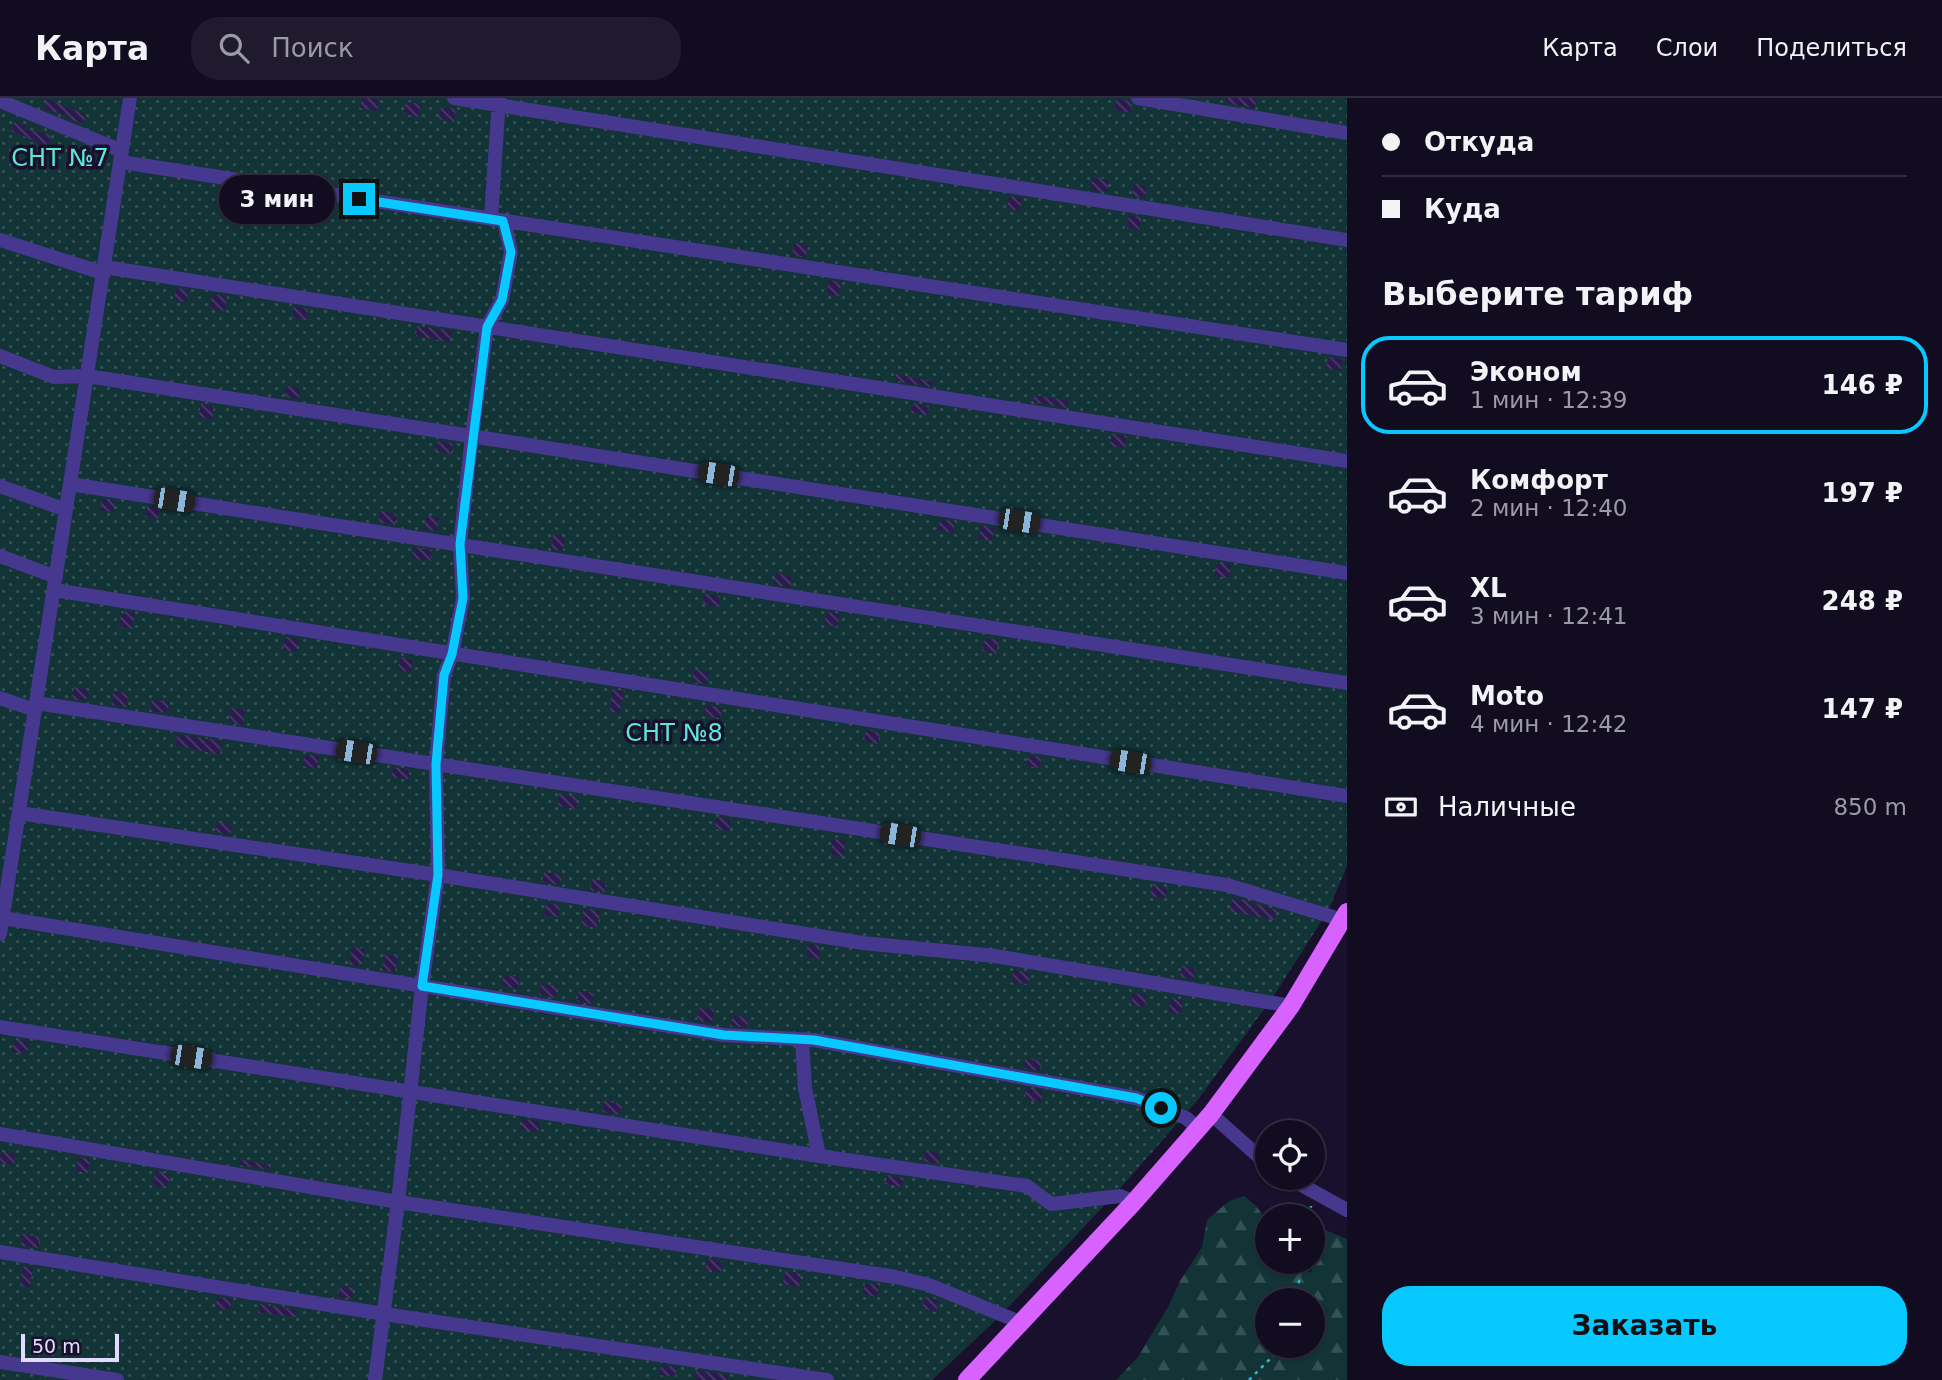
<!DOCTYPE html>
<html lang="ru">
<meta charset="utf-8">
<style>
body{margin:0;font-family:"DejaVu Sans",sans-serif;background:#1f1a2e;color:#f1f3f6;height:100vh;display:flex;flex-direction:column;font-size:26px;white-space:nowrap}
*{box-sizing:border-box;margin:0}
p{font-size:23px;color:#9c9ba5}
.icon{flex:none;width:38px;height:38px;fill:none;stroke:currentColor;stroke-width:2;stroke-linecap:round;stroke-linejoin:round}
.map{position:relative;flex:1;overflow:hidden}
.drawer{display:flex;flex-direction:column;background:#120c21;width:595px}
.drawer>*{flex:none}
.banner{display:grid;align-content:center;height:154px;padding:0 35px;background:#120c21}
.fabs{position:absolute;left:1255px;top:1022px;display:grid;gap:14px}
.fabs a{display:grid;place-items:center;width:70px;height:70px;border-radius:50%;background:#120c21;box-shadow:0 2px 5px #0004,0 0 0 2px #312c3f;font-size:35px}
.scale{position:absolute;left:21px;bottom:18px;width:98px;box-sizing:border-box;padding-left:7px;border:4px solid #e3dbff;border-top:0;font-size:19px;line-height:24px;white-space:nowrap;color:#e3dbff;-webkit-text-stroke:5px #18102c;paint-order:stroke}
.end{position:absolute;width:32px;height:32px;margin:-16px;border:9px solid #07c9ff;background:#111;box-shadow:0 0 0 4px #111}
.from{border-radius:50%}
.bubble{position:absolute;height:49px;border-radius:24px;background:#120c21;box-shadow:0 2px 5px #0004,0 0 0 2px #312c3f;font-size:23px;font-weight:600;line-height:49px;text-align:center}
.car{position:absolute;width:21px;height:42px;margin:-21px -10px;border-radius:9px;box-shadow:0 0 5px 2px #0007;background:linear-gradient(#222 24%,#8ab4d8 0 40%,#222 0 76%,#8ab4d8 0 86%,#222 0)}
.banner b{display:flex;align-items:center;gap:24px;height:66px;font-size:26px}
.banner b+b{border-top:2px solid #312c3f}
.banner i{width:18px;height:18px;background:#f1f3f6}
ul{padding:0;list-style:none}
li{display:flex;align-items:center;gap:21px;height:98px;margin:0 14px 10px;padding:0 21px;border:4px solid transparent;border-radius:28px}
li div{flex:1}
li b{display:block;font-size:26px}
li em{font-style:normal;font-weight:600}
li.selected{border-color:#07c9ff}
li>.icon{width:63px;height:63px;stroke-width:1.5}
h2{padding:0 35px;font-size:32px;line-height:84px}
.pay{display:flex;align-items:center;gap:18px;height:77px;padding:0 35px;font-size:26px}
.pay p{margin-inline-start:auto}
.primary-button{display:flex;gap:14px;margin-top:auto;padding:14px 35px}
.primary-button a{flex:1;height:80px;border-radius:28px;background:#07c9ff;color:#111;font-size:28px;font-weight:600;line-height:80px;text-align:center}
header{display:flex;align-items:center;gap:42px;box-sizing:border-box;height:98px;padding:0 35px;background:#120c21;border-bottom:2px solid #312c3f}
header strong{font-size:33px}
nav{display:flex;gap:38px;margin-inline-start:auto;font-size:24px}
.search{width:490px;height:63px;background:#1f1a2e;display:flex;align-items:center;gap:18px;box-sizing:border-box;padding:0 24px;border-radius:28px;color:#9c9ba5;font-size:26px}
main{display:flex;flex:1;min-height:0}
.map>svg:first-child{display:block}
.forest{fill:url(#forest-firs);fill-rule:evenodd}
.garden{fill:url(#garden-dots)}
.building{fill:url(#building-back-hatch)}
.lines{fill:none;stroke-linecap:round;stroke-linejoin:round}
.path{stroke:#29bcc5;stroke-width:2.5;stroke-dasharray:3.5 5;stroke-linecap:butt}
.minor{stroke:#46388e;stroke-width:14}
.major{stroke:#d762ff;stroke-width:18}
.route{stroke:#07c9ff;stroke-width:9}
.labels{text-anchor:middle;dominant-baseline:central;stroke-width:7;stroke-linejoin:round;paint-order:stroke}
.park-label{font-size:24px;fill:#5ee7d5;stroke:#18102c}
</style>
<header>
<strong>Карта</strong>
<div class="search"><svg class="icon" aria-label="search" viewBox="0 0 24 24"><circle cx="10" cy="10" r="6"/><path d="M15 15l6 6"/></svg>Поиск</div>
<nav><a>Карта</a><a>Слои</a><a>Поделиться</a></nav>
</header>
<main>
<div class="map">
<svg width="1347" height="1282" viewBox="0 0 1347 1282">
<defs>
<pattern id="forest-firs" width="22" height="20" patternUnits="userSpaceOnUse" patternTransform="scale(1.75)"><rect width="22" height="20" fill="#123437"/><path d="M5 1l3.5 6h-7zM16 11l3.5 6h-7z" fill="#345155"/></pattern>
<pattern id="garden-dots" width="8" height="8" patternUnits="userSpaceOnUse" patternTransform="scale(1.75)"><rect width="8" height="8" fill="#123437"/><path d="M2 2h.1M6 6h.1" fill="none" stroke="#345155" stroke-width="1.8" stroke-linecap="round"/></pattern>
<pattern id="building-back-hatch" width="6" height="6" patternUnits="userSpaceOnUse" patternTransform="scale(1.75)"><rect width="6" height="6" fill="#2b1a4e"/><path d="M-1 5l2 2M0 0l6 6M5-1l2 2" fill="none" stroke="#4a3b69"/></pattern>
</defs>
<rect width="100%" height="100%" fill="#18102c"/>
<path class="forest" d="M1244 1098C1272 1118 1267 1132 1267 1164H1285L1289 1172 1311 1174 1323 1131 1347 1141V1282H1116L1138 1259 1168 1209 1180 1183 1202 1149 1207 1122 1229 1103ZM1312 1202V1248H1267V1202Z"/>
<path class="garden" d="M0 0H1347V768L1328 813 1273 899 1197 1003 1117 1094 997 1221 932 1282H0Z"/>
<path class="building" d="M362 0 379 1 377 13 360 10Z
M1225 0H1256L1255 10 1225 5Z
M1116 1 1129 3 1132 7 1131 15 1115 12Z
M46 2 55 4 86 17 85 21 82 26 68 20 69 18 44 11Z
M406 4 421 6 419 19 404 16Z
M441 9 456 11 454 24 439 21Z
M15 23 27 28 25 31 51 37 48 50 37 48V44L11 33Z
M1093 79 1109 82 1107 94 1091 92Z
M1134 86 1147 89 1145 100 1132 98Z
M1009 98 1022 100 1020 113 1007 110Z
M1129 117 1142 119 1139 132 1127 130Z
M794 145 808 148 806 159 792 157Z
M829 182 841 184 839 198 826 196Z
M176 190 189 192 187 204 174 202Z
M212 196 227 198 225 213 210 210Z
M294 208 308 211 307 222 292 219Z
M417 228 452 233 450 244 416 238Z
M1328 259 1343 261 1341 273 1326 270Z
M896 276 933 284 932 289 895 283Z
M286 288 300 290 298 301 285 299Z
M1034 297 1069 303 1068 310 1033 304Z
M201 305 214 308 212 321 198 319Z
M913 305 929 308 928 317 911 315Z
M1112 336 1127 338 1125 351 1110 348Z
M437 343 453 345 451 356 435 353Z
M102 401 115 403 113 414 100 412Z
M147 408 160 410 158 421 145 419Z
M380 413 397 416 395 427 379 424Z
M426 418 439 420 437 433 424 431Z
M940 421 955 424 953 435 938 432Z
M981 427 994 430 992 443 978 441Z
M553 437 565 439 563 453 551 451Z
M413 449 432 452 431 463 412 460Z
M1217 465 1231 467 1228 480 1214 478Z
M775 475 792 478 791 489 774 486Z
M704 496 720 498 718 509 703 506Z
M125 513 135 515 132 531 119 529 121 515 125 516Z
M827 514 840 516 837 529 824 526Z
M285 539 299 541 296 554 283 552Z
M985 540 999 542 996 556 982 553Z
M400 559 413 562 411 574 398 572Z
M694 571 709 574 707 586 692 584Z
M74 589 88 591 86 603 72 601Z
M612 591 625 593 619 615 610 613Z
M114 593 128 596 126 609 112 607Z
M152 601 169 604 167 615 150 613Z
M706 607 722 610 720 620 704 618Z
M231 610 245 612 243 627 229 625Z
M866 632 880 635 878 646 864 643Z
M177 636 222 643 220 657 176 647Z
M305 656 319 658 317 670 303 668Z
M1028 657 1042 659 1040 670 1026 668Z
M393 669 410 672 408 681 391 679Z
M559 696 578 699 576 711 558 708Z
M717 719 731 721 729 733 715 731Z
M217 724 232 727 230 737 215 734Z
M833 741 846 743 843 759 830 757Z
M544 774 562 777 560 787 542 784Z
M592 781 606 784 605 794 590 792Z
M1153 786 1168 790 1164 801 1150 797Z
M1232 799 1277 812 1275 822 1230 813Z
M546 804 560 808 558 819 544 817Z
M584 810 600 813 597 830 581 827Z
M808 846 821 848 819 861 806 859Z
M352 849 365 851 363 864H359V868L349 866Z
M385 856 398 858 395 874 382 872Z
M1182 868 1195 870 1193 882 1180 879Z
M1014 872 1030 875 1028 886 1012 884Z
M504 877 520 879 518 891 502 888Z
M541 886 557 888 555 900 539 897Z
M579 892 594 895 592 906 577 903Z
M1133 895 1147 897 1145 909 1131 907Z
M1171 900 1183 902 1181 916 1169 914Z
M699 910 714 912 712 925 697 923Z
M733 917 749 920 747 929 731 928Z
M14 942 29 944 27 956 12 954Z
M1025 961 1041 963 1040 973 1024 970Z
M1026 990 1043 993 1041 1004 1025 1001Z
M604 1003 622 1006 620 1017 602 1014Z
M522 1021 540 1024 538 1034 521 1031Z
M925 1053 940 1055 939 1066 924 1063Z
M1 1054 16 1056 14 1067 0 1065Z
M78 1059 90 1061 88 1075 76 1073Z
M240 1062 271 1067 270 1072 239 1067Z
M156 1072 170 1077 168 1089 153 1087Z
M887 1077 904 1080 903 1089 885 1086Z
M22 1136 40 1139 38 1150 21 1148Z
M707 1161 722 1163 721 1174 705 1172Z
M23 1168 33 1169 30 1189 20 1188Z
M785 1173 801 1176 799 1189 783 1186Z
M865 1185 879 1187 877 1199 863 1196Z
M340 1188 353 1190 352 1201 338 1199Z
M217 1199 232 1201 230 1212 216 1210Z
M925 1199 939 1202 936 1214 922 1210Z
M260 1206 297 1212 296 1219 258 1215Z
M661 1267 677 1269 675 1279 659 1277Z
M696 1272 728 1277V1282H695Z"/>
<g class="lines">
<path class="path" d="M1310 1118 1311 1108
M1296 1202 1302 1164
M1249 1282 1283 1248"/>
<path class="minor" d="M454 0 1347 142
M1138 0 1347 35
M0 3 122 53
M121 64 1347 252
M491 121 499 0
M0 142 103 175
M104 169 1347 363
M0 258 54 279 87 278 1347 475
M70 386 1347 585
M0 388 66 412
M0 458 56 479
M54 492 1347 698
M0 600 35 612
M36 605 1227 787 1343 822
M19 715 438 777 863 845 995 858 1291 908
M3 820 724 937 814 942 1136 1000 1186 1020 1198 1030
M0 836 130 0
M0 929 819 1058 1027 1088 1051 1106 1120 1098 1134 1104
M802 942 805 990 819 1058
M1211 1016 1267 1066
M0 1036 398 1104 896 1179 929 1187 1020 1224
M1289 1080 1347 1112
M0 1154 384 1216 827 1282
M0 1264 117 1282
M375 1282 398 1104 422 888 438 777 436 666 444 577 452 557 463 500 460 446 472 338 487 229 502 202 511 154 504 123"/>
<path class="major" d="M967 1282 1134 1104 1211 1016 1291 908 1347 814"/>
</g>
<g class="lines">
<path class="route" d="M359 101 503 123 511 154 502 202 487 229 460 446 463 500 452 556 444 577 436 666 438 777 422 888 724 937 814 942 1136 1000 1161 1010"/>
</g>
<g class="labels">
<g class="park-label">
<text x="60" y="60">СНТ №7</text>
<text x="674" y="635">СНТ №8</text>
</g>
</g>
</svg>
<div class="fabs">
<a><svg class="icon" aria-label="locate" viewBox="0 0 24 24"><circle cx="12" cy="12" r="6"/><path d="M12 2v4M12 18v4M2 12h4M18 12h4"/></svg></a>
<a>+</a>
<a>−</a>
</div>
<div class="scale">50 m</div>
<i class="end from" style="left:1161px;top:1010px"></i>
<i class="end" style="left:359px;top:101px"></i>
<div class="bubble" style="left:219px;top:77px;width:116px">3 мин</div>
<i class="car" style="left:718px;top:376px;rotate:279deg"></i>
<i class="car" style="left:174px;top:402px;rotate:99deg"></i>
<i class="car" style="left:1019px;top:423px;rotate:99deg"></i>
<i class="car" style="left:356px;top:654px;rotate:279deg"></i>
<i class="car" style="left:1130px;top:664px;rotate:279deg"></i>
<i class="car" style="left:900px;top:737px;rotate:279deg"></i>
<i class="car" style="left:191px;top:959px;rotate:99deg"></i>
</div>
<section class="drawer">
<div class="banner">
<b><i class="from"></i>Откуда</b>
<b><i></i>Куда</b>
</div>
<h2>Выберите тариф</h2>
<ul>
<li class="selected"><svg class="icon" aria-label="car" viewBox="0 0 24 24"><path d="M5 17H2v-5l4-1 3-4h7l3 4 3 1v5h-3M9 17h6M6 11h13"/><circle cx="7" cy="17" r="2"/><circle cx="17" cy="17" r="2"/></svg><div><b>Эконом</b><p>1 мин · 12:39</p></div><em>146 ₽</em></li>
<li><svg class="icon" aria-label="car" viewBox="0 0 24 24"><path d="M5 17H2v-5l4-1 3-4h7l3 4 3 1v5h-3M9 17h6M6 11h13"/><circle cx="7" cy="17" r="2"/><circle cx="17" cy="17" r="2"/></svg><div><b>Комфорт</b><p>2 мин · 12:40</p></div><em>197 ₽</em></li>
<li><svg class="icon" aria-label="car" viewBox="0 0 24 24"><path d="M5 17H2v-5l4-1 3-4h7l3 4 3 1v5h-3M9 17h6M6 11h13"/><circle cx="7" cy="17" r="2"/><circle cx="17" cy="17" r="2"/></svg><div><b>XL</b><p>3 мин · 12:41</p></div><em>248 ₽</em></li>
<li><svg class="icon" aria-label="car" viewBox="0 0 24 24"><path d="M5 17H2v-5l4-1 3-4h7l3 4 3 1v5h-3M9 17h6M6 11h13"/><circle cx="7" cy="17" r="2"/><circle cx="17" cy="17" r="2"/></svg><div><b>Moto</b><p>4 мин · 12:42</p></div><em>147 ₽</em></li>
</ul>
<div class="pay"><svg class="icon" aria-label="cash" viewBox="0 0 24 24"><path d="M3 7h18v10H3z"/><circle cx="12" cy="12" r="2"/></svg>Наличные<p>850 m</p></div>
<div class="primary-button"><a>Заказать</a></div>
</section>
</main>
